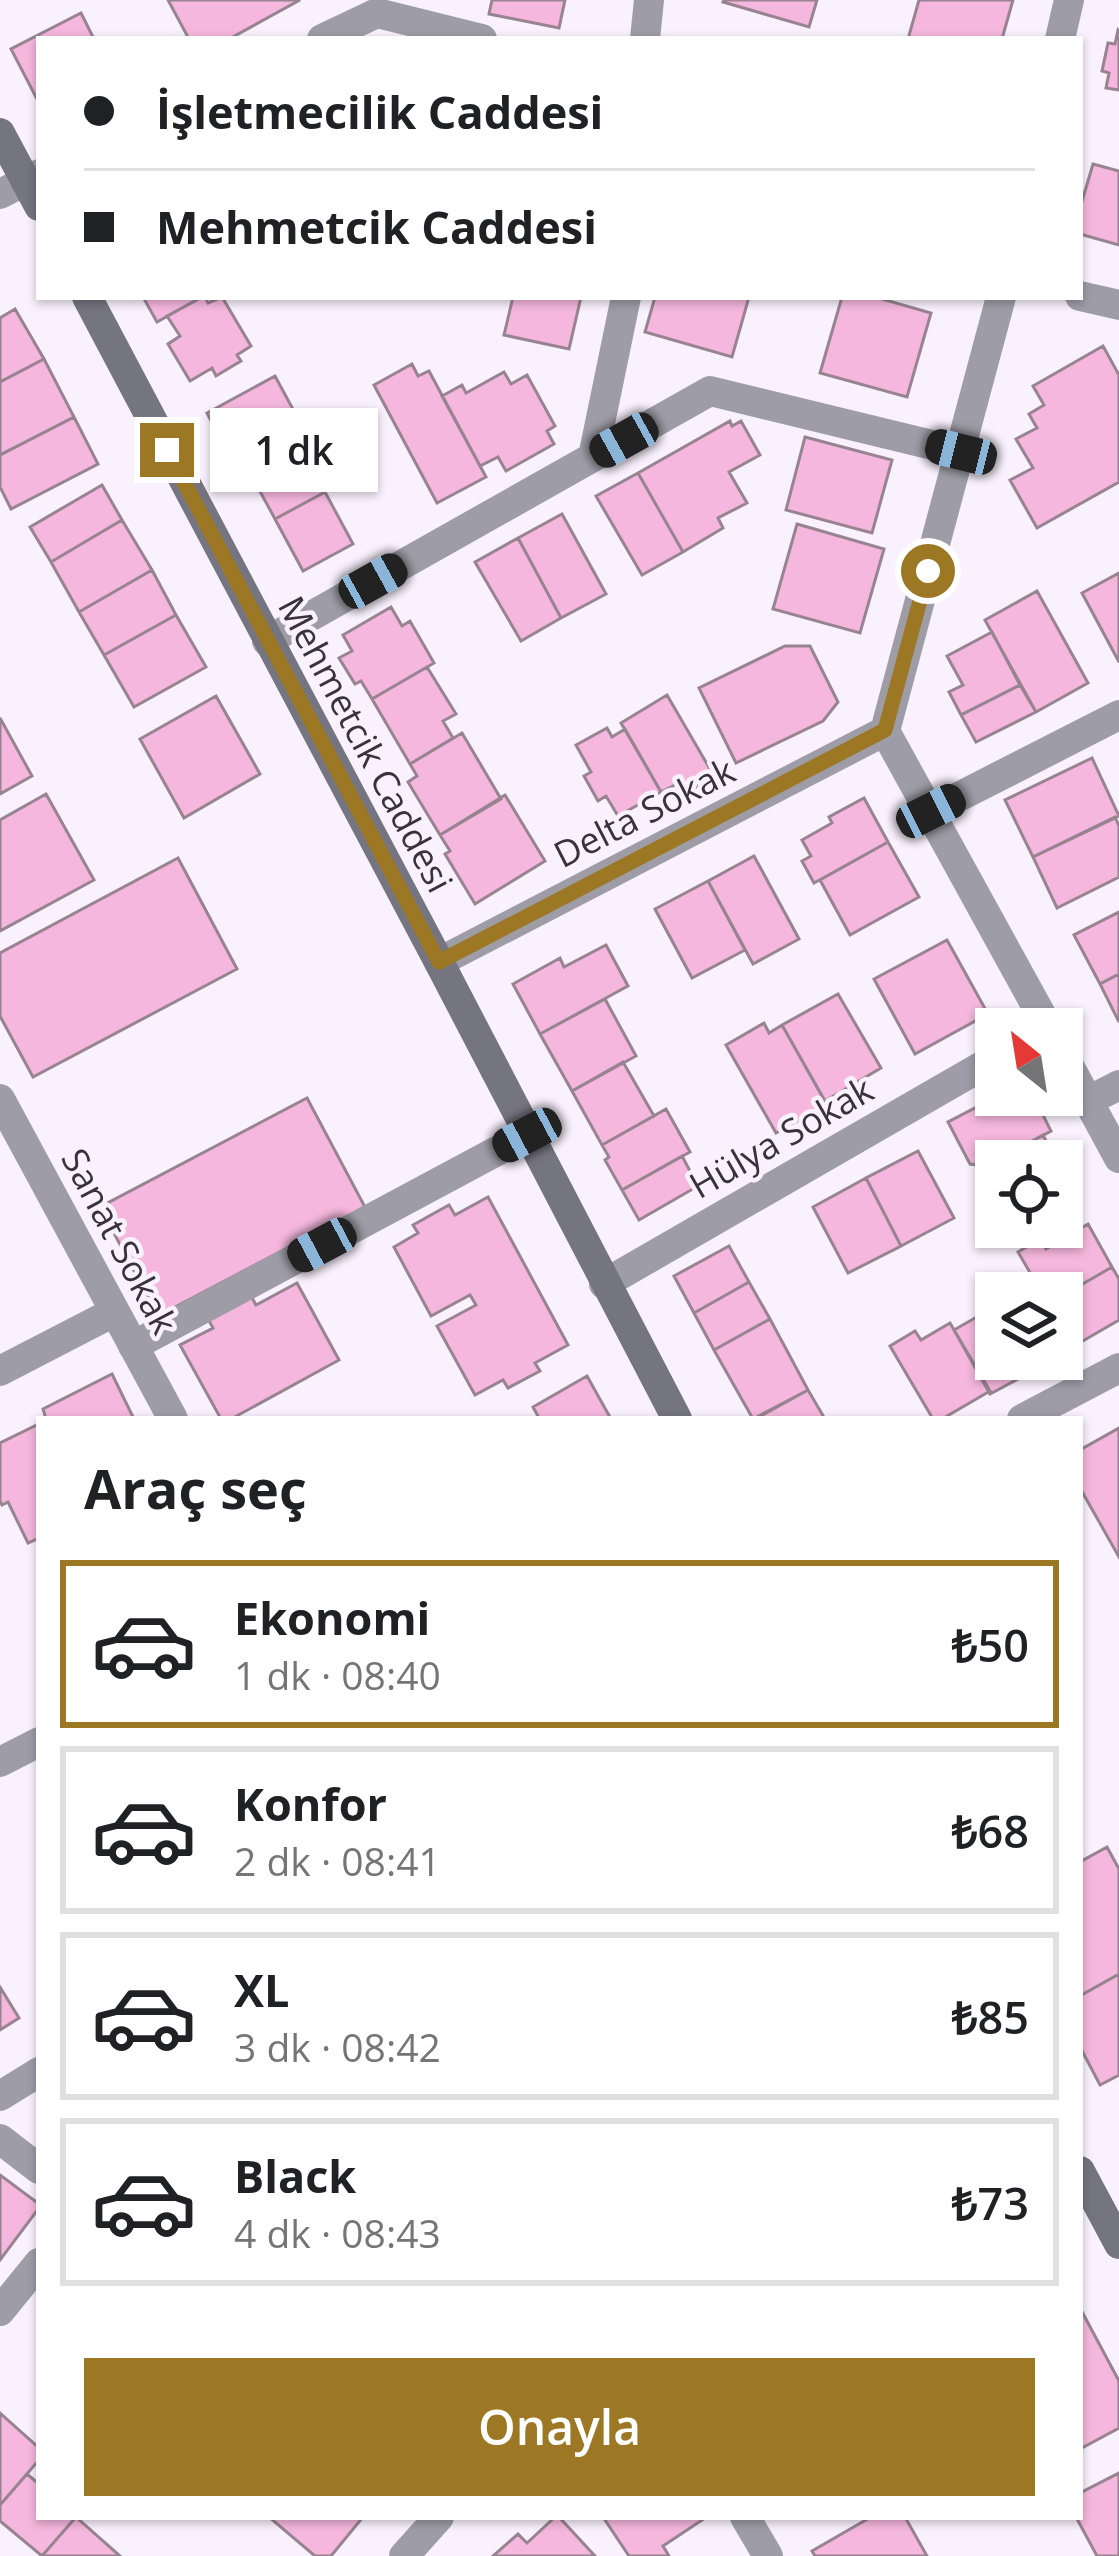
<!DOCTYPE html>
<html lang="tr">
<meta charset="utf-8">
<style>
body{margin:0;font-family:"Open Sans",sans-serif;background:#f2f2f2;color:#202124;height:100vh;display:flex;flex-direction:column;font-size:45px;white-space:nowrap}
*{box-sizing:border-box;margin:0}
p{font-size:39px;color:#757577}
.icon{flex:none;width:66px;height:66px;fill:none;stroke:currentColor;stroke-width:2;stroke-linecap:round;stroke-linejoin:round}
.map{position:relative;flex:1;overflow:hidden}
.details{position:absolute;left:36px;top:1416px;width:1047px;height:1104px;display:flex;flex-direction:column;background:#fff;border-radius:0px;box-shadow:0 3px 9px #0004}
.details>*{flex:none}
.hud{position:absolute;left:36px;top:36px;width:1047px;height:264px;border-radius:0px;box-shadow:0 3px 9px #0004;display:grid;align-content:center;height:264px;padding:0 48px;background:#fff}
.needle{width:78px;rotate:330deg}
.fabs{position:absolute;left:975px;top:1008px;display:grid;gap:24px}
.fabs a{display:grid;place-items:center;width:108px;height:108px;border-radius:0px;background:#fff;box-shadow:0 3px 9px #0004;font-size:60px}
.end{position:absolute;width:54px;height:54px;margin:-27px;border:15px solid #9d7824;background:#fff;box-shadow:0 0 0 6px #fff}
.from{border-radius:50%}
.bubble{position:absolute;height:84px;border-radius:0px;background:#fff;box-shadow:0 3px 9px #0004;font-size:39px;font-weight:600;line-height:84px;text-align:center}
.car{position:absolute;width:36px;height:72px;margin:-36px -18px;border-radius:15px;box-shadow:0 0 9px 3px #0007;background:linear-gradient(#222 24%,#8ab4d8 0 40%,#222 0 76%,#8ab4d8 0 86%,#222 0)}
.hud b{display:flex;align-items:center;gap:42px;height:114px;font-size:45px}
.hud b+b{border-top:3px solid #e0e0e0}
.hud i{width:30px;height:30px;background:#202124}
ul{padding:0;list-style:none}
li{display:flex;align-items:center;gap:36px;height:168px;margin:0 24px 18px;padding:0 24px;border:6px solid #e0e0e0;border-radius:0px}
li div{flex:1}
li b{display:block;font-size:45px}
li em{font-style:normal;font-weight:600}
li.current{border-color:#9d7824}
li>.icon{width:108px;height:108px;stroke-width:1.5}
h2{padding:0 48px;font-size:54px;line-height:144px}
.action{display:flex;gap:24px;margin-top:auto;padding:24px 48px}
.action a{flex:1;height:138px;border-radius:0px;background:#9d7824;color:#fff;font-size:48px;font-weight:600;line-height:138px;text-align:center}
.map>svg:first-child{display:block}
.building{fill:#f5b7dd;stroke:#988490;stroke-width:3}
.lines{fill:none;stroke-linecap:round;stroke-linejoin:round}
.street{stroke:#9e9da7;stroke-width:30}
.secondary{stroke:#757481;stroke-width:30}
.route{stroke:#9d7824;stroke-width:15}
.labels{text-anchor:middle;dominant-baseline:central;stroke-width:9;stroke-linejoin:round;paint-order:stroke}
.street-label{font-size:36px;fill:#38333a;stroke:#f9f1fd}
</style>
<div class="map">
<svg width="1119" height="2556" viewBox="0 0 1119 2556">
<rect width="100%" height="100%" fill="#f9f1fd"/>
<path class="building" d="M168 0H300L229 39H189Z
M492 0H565L559 28 489 14Z
M724 0H817L809 27 723 2Z
M919 0H1013L1002 39H908Z
M81 13 94 39H39V103L11 49Z
M1118 30 1119 31V90L1106 88 1109 73 1102 71 1108 43 1115 44Z
M1093 164 1119 171V245L1080 234V208Z
M143 297H202L157 322Z
M202 297H205L208 303 222 297 251 346 237 355 241 361 216 376 212 368 190 381 168 344 180 336 167 316Z
M513 297H581L569 349 504 335Z
M655 297H749L732 357 645 332Z
M842 297H875L931 313 907 397 820 373Z
M15 309 44 359 0 382V318Z
M1103 346 1119 375V482L1037 528 1010 480 1033 468 1016 439 1037 428 1029 414 1044 405 1033 386Z
M44 359 74 417 0 455V382Z
M412 364 418 376 429 371 486 477 437 503 374 385Z
M504 372 511 384 527 375 555 426 547 431 554 444 506 471 498 457 480 466 442 396 462 385 466 393Z
M275 376 302 426 293 431 295 435 244 462 235 445 226 449 207 413Z
M74 417 98 464 11 509 0 487V455Z
M730 421 732 426 741 421 760 455 729 472 747 503 718 518 723 528 683 552 638 473Z
M295 435 325 492 275 519 244 462Z
M805 437 892 460 872 533 786 510Z
M638 473 683 552 642 575 596 496Z
M102 485 122 520 51 562 30 527Z
M325 492 353 544 303 571 275 519Z
M562 514 606 594 561 618 518 538Z
M122 520 152 570 79 612 51 562Z
M797 524 884 549 860 633 773 609Z
M518 538 561 618 521 641 475 562Z
M152 570 176 615 104 655 79 612Z
M1119 573V662L1082 593Z
M1037 591 1088 683 1036 712 985 620Z
M391 607 402 626 410 621 434 663 372 699 361 681 355 684 339 658 352 651 343 635Z
M176 615 206 667 134 707 104 655Z
M992 632 1020 685 961 715 949 692 963 685 947 656Z
M785 646H810L838 702 823 721 736 763 699 688Z
M427 667 456 714 443 721 453 738 410 764 372 699Z
M1020 685 1036 712 976 742 961 715Z
M667 695 714 776 683 795 677 784 661 792 621 723Z
M216 696 260 774 184 818 140 739Z
M0 718 32 776 0 794Z
M607 728 612 737 625 729 661 792 618 816 606 796 598 801 584 776 591 772 576 745Z
M462 733 501 799 440 835 408 782 417 776 410 764Z
M1092 758 1119 816 1033 857 1005 800Z
M46 794 94 880 0 931V820Z
M505 795 545 861 475 904 445 854 450 851 440 835Z
M864 798 888 842 814 883 802 861 811 856 802 840 832 823 829 817Z
M1115 817 1119 826V877L1057 908 1033 857Z
M888 842 919 897 850 935 820 880Z
M754 856 799 939 753 964 708 881Z
M178 858 237 969 33 1077 0 1016V953Z
M708 881 745 950 692 978 655 909Z
M1119 912V974L1100 984 1074 935Z
M947 940 988 1014 915 1054 874 979Z
M606 945 628 986 540 1034 513 984 560 958 564 967Z
M1119 974V1022L1100 984Z
M838 994 881 1068 825 1101 782 1025Z
M605 999 636 1056 572 1091 540 1034Z
M764 1023 769 1033 782 1025 827 1105 776 1133 726 1045Z
M623 1062 654 1116 602 1145 572 1091Z
M1000 1095H1033L1051 1131 986 1166 970 1164 948 1122Z
M307 1098 365 1207 158 1316 100 1207Z
M666 1109 690 1152 622 1190 605 1160 609 1157 602 1145Z
M1043 1135 1056 1161H996V1185L986 1166Z
M918 1151 954 1218 901 1246 866 1178Z
M682 1156 698 1186 639 1220 622 1190Z
M866 1178 901 1246 848 1273 813 1207Z
M488 1197 568 1345 535 1363 540 1371 508 1388 503 1380 475 1395 437 1326 476 1305 470 1295 431 1316 394 1247 418 1233 413 1225 449 1205 455 1215Z
M1088 1224 1112 1267 1062 1296V1293H1042L1018 1252 1040 1239 1046 1249Z
M729 1246 749 1282 694 1313 674 1276Z
M1112 1267 1119 1279V1320L1062 1353V1296Z
M749 1282 770 1319 714 1350 694 1313Z
M297 1283 339 1360 231 1419H221L180 1345 213 1328 207 1317 250 1294 256 1305Z
M996 1306V1359H1041L1044 1365 990 1394 954 1330Z
M770 1319 808 1390 753 1419 714 1350Z
M950 1323 990 1391 942 1419H933L890 1346 915 1331 921 1340Z
M112 1374 134 1419H46L43 1409Z
M587 1376 611 1419H536L539 1418 533 1407Z
M808 1390 825 1419H755Z
M39 1424V1538L28 1543 8 1502 2 1505 0 1501V1443Z
M1119 1428V1557L1080 1488V1450Z
M1107 1847 1119 1869V1974L1080 1996V1862Z
M1119 1974V2075L1100 2085 1080 2047V1996Z
M0 1987 19 2018 0 2030Z
M0 2175 39 2204V2208L0 2260Z
M1080 2308 1119 2381V2428L1080 2449Z
M0 2413 39 2448V2460L0 2505Z
M1119 2473V2556H1097L1076 2517H1080V2493Z
M27 2474 39 2484V2517H76L42 2556 0 2521V2505Z
M76 2517 120 2556H42Z
M269 2517H363L331 2556H315Z
M555 2517H559L595 2556H493L518 2534 527 2543Z
M603 2517H700L702 2520 663 2546 669 2556H629Z
M871 2517H905L927 2556H815L812 2551Z"/>
<g class="lines">
<path class="street" d="M322 39 377 13 482 39
M645 39 649 0
M1060 39 1069 0
M0 194 39 174
M1080 296 1119 305
M1001 297 885 731 1049 1029
M593 457 626 297
M267 641 710 391 961 452
M931 811 1119 715
M439 962 885 731
M1062 1053 1119 1158
M0 1099 173 1419
M1088 1101 1119 1085
M604 1284 996 1058
M133 1346 527 1135
M0 1371 114 1312
M1022 1419 1119 1368
M0 1762 39 1742
M0 2096 39 2072
M0 2139 39 2169
M0 2311 39 2263
M745 2517 768 2556
M404 2556 439 2517"/>
<path class="secondary" d="M0 133 39 206
M87 297 439 962 677 1419
M1080 2171 1119 2244"/>
</g>
<g class="lines">
<path class="route" d="M167 450 439 962 885 730 928 571"/>
</g>
<g class="labels">
<g class="street-label">
<text transform="translate(366 744) rotate(62)">Mehmetcik Caddesi</text>
<text transform="translate(644 812) rotate(-27)">Delta Sokak</text>
<text transform="translate(781 1137) rotate(-30)">Hülya Sokak</text>
<text transform="translate(120 1241) rotate(62)">Sanat Sokak</text>
</g>
</g>
</svg>
<div class="fabs">
<a><svg class="needle" viewBox="-14 -14 28 28"><path d="M0-13l5 13h-10z" fill="#e53935"/><path d="M0 13l5-13h-10z" fill="#757577"/></svg></a>
<a><svg class="icon" aria-label="locate" viewBox="0 0 24 24"><circle cx="12" cy="12" r="6"/><path d="M12 2v4M12 18v4M2 12h4M18 12h4"/></svg></a>
<a><svg class="icon" aria-label="layers" viewBox="0 0 24 24"><path d="M12 4l9 5-9 5-9-5zM3 14l9 5 9-5"/></svg></a>
</div>
<i class="end from" style="left:928px;top:571px"></i>
<i class="end" style="left:167px;top:450px"></i>
<div class="bubble" style="left:210px;top:408px;width:168px">1 dk</div>
<i class="car" style="left:624px;top:440px;rotate:241deg"></i>
<i class="car" style="left:961px;top:452px;rotate:284deg"></i>
<i class="car" style="left:373px;top:581px;rotate:61deg"></i>
<i class="car" style="left:931px;top:811px;rotate:63deg"></i>
<i class="car" style="left:527px;top:1135px;rotate:242deg"></i>
<i class="car" style="left:322px;top:1245px;rotate:242deg"></i>
<div class="hud">
<b><i class="from"></i>İşletmecilik Caddesi</b>
<b><i></i>Mehmetcik Caddesi</b>
</div>
<section class="details">
<h2>Araç seç</h2>
<ul>
<li class="current"><svg class="icon" aria-label="car" viewBox="0 0 24 24"><path d="M5 17H2v-5l4-1 3-4h7l3 4 3 1v5h-3M9 17h6M6 11h13"/><circle cx="7" cy="17" r="2"/><circle cx="17" cy="17" r="2"/></svg><div><b>Ekonomi</b><p>1 dk · 08:40</p></div><em>₺50</em></li>
<li><svg class="icon" aria-label="car" viewBox="0 0 24 24"><path d="M5 17H2v-5l4-1 3-4h7l3 4 3 1v5h-3M9 17h6M6 11h13"/><circle cx="7" cy="17" r="2"/><circle cx="17" cy="17" r="2"/></svg><div><b>Konfor</b><p>2 dk · 08:41</p></div><em>₺68</em></li>
<li><svg class="icon" aria-label="car" viewBox="0 0 24 24"><path d="M5 17H2v-5l4-1 3-4h7l3 4 3 1v5h-3M9 17h6M6 11h13"/><circle cx="7" cy="17" r="2"/><circle cx="17" cy="17" r="2"/></svg><div><b>XL</b><p>3 dk · 08:42</p></div><em>₺85</em></li>
<li><svg class="icon" aria-label="car" viewBox="0 0 24 24"><path d="M5 17H2v-5l4-1 3-4h7l3 4 3 1v5h-3M9 17h6M6 11h13"/><circle cx="7" cy="17" r="2"/><circle cx="17" cy="17" r="2"/></svg><div><b>Black</b><p>4 dk · 08:43</p></div><em>₺73</em></li>
</ul>
<div class="action"><a>Onayla</a></div>
</section>
</div>
